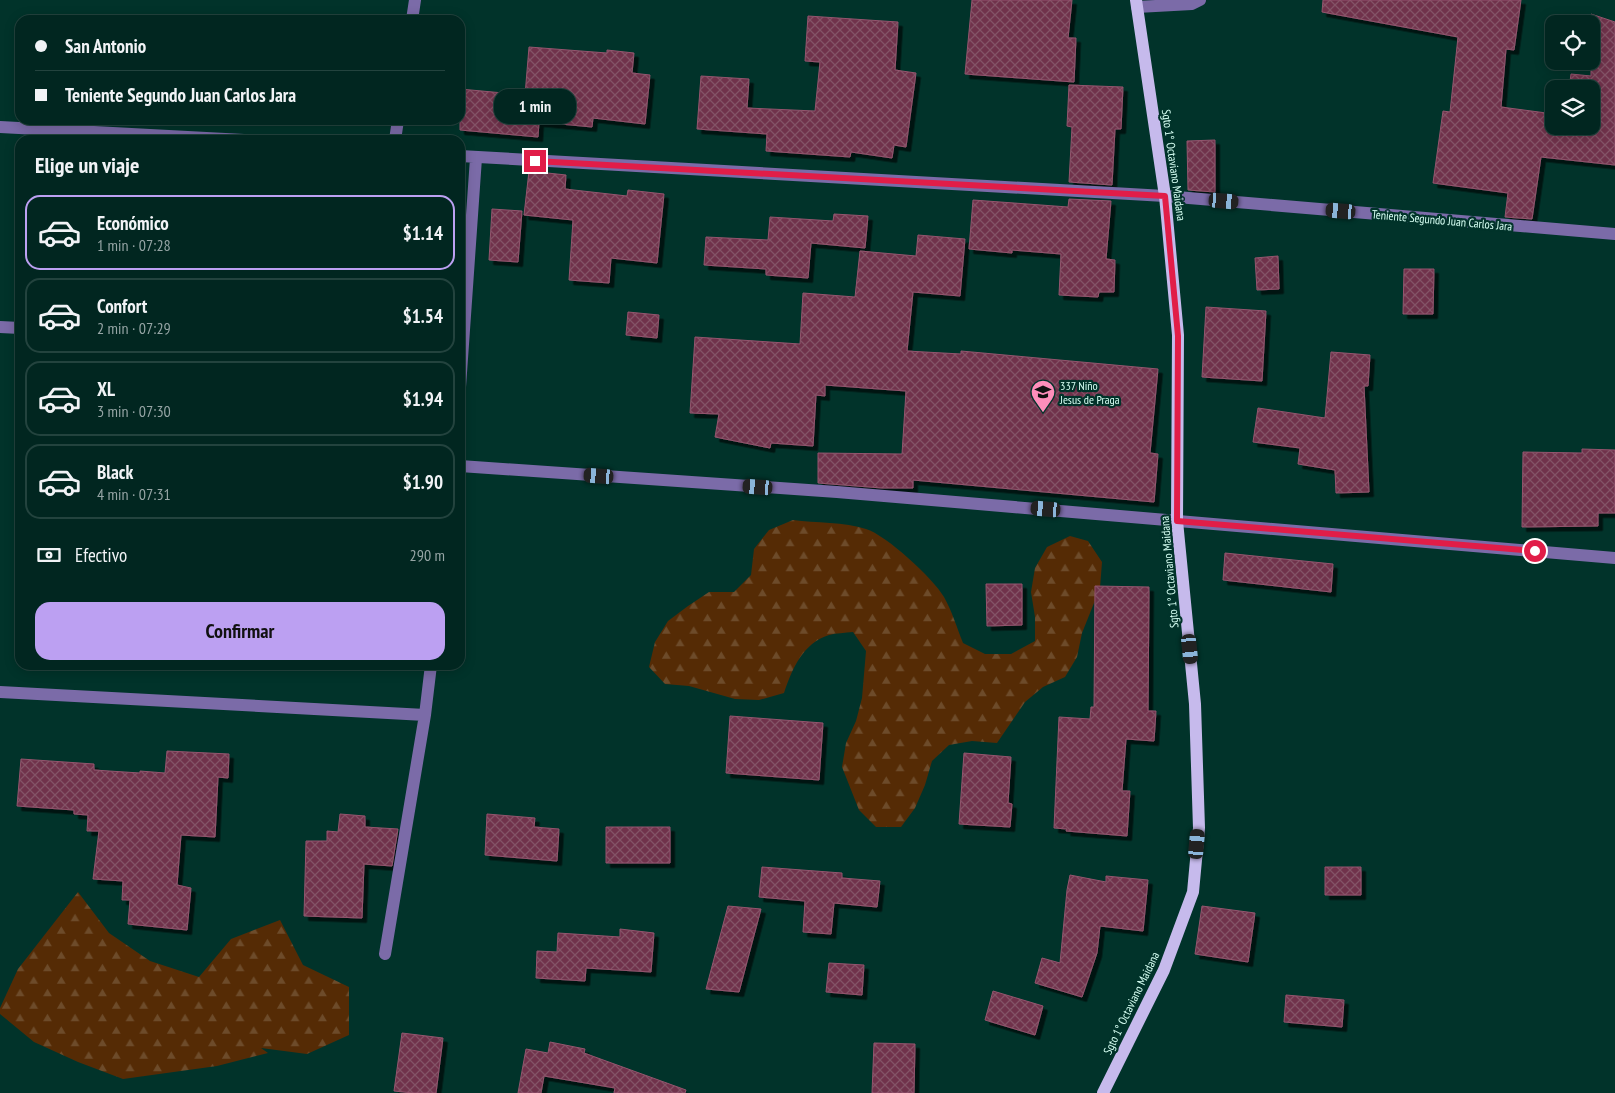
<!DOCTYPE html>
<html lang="es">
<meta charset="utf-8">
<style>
body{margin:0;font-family:"PT Sans Narrow",sans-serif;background:#0f322d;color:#f1f3f6;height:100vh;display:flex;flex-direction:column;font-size:19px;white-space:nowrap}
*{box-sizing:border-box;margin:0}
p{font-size:16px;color:#96a5a5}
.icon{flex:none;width:28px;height:28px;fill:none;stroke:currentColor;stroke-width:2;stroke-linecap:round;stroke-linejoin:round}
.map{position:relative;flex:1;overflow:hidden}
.side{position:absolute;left:15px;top:135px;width:450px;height:535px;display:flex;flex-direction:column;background:#012620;border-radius:15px;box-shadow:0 2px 12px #0003,0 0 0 1px #23433e}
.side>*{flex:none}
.hud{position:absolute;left:15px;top:15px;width:450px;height:110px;border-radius:15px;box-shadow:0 2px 12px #0003,0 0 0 1px #23433e;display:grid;align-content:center;height:110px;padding:0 20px;background:#012620}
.buttons{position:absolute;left:1545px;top:15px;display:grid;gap:10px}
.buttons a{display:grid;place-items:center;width:55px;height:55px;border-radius:10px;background:#012620;box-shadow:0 2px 12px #0003,0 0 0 1px #23433e;font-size:25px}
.end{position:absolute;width:22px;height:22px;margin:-11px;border:6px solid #e11d48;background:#fff;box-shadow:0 0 0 2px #fff}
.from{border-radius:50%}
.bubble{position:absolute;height:35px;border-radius:15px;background:#012620;box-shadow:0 2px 12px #0003,0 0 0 1px #23433e;font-size:16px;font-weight:700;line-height:35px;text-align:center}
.car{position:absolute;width:15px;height:30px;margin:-15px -8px;border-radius:6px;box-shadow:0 0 4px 1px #0007;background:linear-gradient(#222 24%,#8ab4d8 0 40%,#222 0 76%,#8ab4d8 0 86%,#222 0)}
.hud b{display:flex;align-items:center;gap:18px;height:48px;font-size:19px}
.hud b+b{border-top:1px solid #23433e}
.hud i{width:12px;height:12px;background:#f1f3f6}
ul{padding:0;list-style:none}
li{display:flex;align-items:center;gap:15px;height:75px;margin:0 10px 8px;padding:0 10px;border:2px solid #23433e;border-radius:15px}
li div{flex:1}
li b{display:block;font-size:19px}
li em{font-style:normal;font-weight:700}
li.current{border-color:#bca0f2}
li>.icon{width:45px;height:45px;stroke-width:1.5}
h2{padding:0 20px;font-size:22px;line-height:60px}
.pay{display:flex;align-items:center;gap:12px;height:55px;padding:0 20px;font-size:19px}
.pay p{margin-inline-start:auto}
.button{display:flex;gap:10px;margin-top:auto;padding:10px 20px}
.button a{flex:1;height:58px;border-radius:15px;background:#bca0f2;color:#111;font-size:20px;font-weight:700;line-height:58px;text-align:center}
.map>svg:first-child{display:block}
.forest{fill:url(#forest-firs)}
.building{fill:url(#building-cross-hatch);stroke:#94556e;filter:url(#shadow)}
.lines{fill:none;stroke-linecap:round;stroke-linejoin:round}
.minor{stroke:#7b6ba8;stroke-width:12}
.major{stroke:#c6baec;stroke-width:12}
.route{stroke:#e11d48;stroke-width:6}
.labels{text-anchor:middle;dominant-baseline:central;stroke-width:4.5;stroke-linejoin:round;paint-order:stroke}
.street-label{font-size:12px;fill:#d6fff3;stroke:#01332a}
.poi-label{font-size:12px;fill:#d6fff3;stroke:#01332a;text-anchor:start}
</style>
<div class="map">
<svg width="1615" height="1093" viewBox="0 0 1615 1093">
<defs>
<pattern id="forest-firs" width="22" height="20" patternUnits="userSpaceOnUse" patternTransform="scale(1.25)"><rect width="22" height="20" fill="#552b05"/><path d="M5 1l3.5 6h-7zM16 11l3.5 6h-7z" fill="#6d4b2a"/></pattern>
<pattern id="building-cross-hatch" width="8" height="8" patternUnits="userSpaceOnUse" patternTransform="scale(1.25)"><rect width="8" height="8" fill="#6f334c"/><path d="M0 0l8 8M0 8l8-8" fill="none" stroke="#835266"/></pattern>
<filter id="shadow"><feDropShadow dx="4.5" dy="4.5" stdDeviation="0" flood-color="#0009"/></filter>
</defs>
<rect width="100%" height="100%" fill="#01332a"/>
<path class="forest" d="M793 520C815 523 845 522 866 529 886 535 933 578 944 597 952 611 957 628 963 643L985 654H1011L1035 641V617L1031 592 1035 568 1047 547 1070 536 1088 541 1102 562 1100 588 1082 633 1077 657 1065 677 1043 687 1025 702 997 743 972 741 949 745 932 761 925 785 915 808 901 827H876L859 810 842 767 846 743 856 721 862 698 866 651 853 632C845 633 836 633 829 635 803 643 792 669 784 693L759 700 735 699 689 686 665 684 649 667 655 642 668 621 688 606 709 592H734L751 575 754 549 769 530Z
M78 892 109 933 150 961 199 977 231 939 280 920 303 965 349 987V1035L307 1054 261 1048 268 1053 217 1066 123 1079 78 1062 34 1042 0 1014V1008L18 969Z"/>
<path class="building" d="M972 0H1072L1068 38H1076L1074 82 965 74Z
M1323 0H1521L1514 50 1506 49 1501 107 1554 114V126H1591V89H1569L1571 74 1591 76V14L1615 22V165L1541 157 1532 219 1505 217 1508 193 1433 183 1443 111 1450 112 1458 37 1322 12Z
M808 16 898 22 895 70 916 73 906 147 894 145 892 158 851 152 850 157 766 151 767 134 697 129 701 76 749 79 747 108 815 111 820 62 805 61Z
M529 47 607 53V50L634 53 632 73 650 75 645 124 593 118 592 127 539 122 538 137 460 130V89L525 95Z
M1069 85 1123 87 1121 129H1115L1112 185 1069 182 1072 127 1067 126Z
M1215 140V192L1188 190 1187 141Z
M529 171 566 175 565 189 627 196 628 190 664 194 657 263 611 258 609 283 569 280 573 220 524 215Z
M1069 199 1111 201 1106 259 1115 260 1114 292H1099L1098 297 1059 295 1061 254 1012 250V253L969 249 973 200 1068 207Z
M492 209 522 211 518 262 489 260Z
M834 214 868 216 865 248 811 243 808 278 766 275V269L704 265 706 237 768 240 770 217 833 221Z
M918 235 965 239 960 296 913 292 907 351 961 354V351L1158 369 1150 453 1158 454 1154 502 913 480V488H882L818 483V453L902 454 906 391 825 385V396L816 395 813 446 771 443 770 448 715 437 719 414 690 413 695 337 800 344 803 293 855 297 860 251 916 256Z
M1278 256 1279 289 1257 290 1255 258Z
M1404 269H1434L1433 314H1403Z
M1206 307 1266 311 1262 381 1202 377Z
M628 312 659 315 657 338 626 335Z
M1331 352 1370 355 1368 386H1364L1369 492 1336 493 1335 470 1298 464 1300 448 1253 442 1258 408 1325 418Z
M1582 449 1615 450V513H1598V526L1522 527 1523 452 1582 453Z
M1225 553 1333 564 1331 592 1223 580Z
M986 584H1022V625L987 626Z
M1095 586 1149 587 1148 711H1156L1154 741 1126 739 1122 791H1130L1127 836 1066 831 1067 829 1054 828 1059 717 1090 719 1091 707H1094Z
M730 716 823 723 819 780 726 773Z
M167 751 229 754 228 778 218 777 215 837 181 835 177 885 191 888 187 930 128 924 130 900H122L123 881 93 879 99 831H87L88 815 74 814V810L17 806 21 759 94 764V770L140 773V771L165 773Z
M964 753 1011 757 1008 803 1012 804 1010 827 959 824Z
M340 814 365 816V827L398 829 392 866 364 864 362 918 304 916 306 841H327V831L338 832Z
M487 814 535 818 534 827 559 829 557 861 485 855Z
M606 827H670V863H606Z
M762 867 842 873V878L880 881 877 907 834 903 831 934 803 932 805 901 759 897Z
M1325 867H1361V895H1325Z
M1070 875 1106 882V876L1148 880 1143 931 1100 926 1097 953 1082 997 1035 983 1042 958 1060 963 1067 890Z
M728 906 761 909 739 992 706 989Z
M1202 906 1255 913 1248 962 1195 954Z
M620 929 654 933 651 972 586 968 585 981 536 978 537 951 557 952 558 933 620 937Z
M829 963 864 965 862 995 826 992Z
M993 991 1043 1006 1035 1035 985 1020Z
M1286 995 1344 1000 1342 1027 1284 1022Z
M402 1033 443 1038 436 1093H413L394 1091Z
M550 1042 585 1049 584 1053 686 1090 685 1093H614L615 1088 544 1076 541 1093H518L526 1049 548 1053Z
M874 1043 915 1044 914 1093H872Z"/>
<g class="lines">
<path class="minor" d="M1137 7 1192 4 1200 0
M412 20 415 0
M0 127 244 140
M395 140 398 120
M460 156 1165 196 1615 234
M0 327 20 328
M460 387 476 158
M460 466 837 492 1615 558
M0 692 425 715
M385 954 425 715 431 665"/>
<path class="major" d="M1103 1093 1164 970 1193 892 1199 828 1195 704 1177 521 1178 335 1165 196 1136 0"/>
</g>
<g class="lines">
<path class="route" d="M535 161 1165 196 1178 336 1177 521 1535 551"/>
</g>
<defs>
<symbol id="school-pin" viewBox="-11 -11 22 30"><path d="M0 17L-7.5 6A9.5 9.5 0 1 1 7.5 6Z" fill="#fe8ebb" stroke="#01332a"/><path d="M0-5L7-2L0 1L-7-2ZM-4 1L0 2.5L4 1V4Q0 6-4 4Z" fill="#111"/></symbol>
</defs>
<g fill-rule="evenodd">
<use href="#school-pin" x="1029" y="378" width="28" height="38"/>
</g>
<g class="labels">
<g class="street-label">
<text transform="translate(1174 165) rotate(82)">Sgto 1° Octaviano Maidana</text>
<text transform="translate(1442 220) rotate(5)">Teniente Segundo Juan Carlos Jara</text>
<text transform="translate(1169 572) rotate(-95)">Sgto 1° Octaviano Maidana</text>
<text transform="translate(1131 1003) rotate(-64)">Sgto 1° Octaviano Maidana</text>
</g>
<g class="poi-label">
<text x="1060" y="385">337 Niño<tspan x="1060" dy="14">Jesus de Praga</tspan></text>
</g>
</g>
</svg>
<div class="buttons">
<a><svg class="icon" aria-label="locate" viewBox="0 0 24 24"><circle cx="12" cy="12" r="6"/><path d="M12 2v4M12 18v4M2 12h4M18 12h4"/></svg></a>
<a><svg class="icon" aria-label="layers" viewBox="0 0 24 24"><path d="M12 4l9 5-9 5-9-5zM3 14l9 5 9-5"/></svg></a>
</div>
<i class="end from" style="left:1535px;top:551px"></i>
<i class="end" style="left:535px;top:161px"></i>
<div class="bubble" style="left:494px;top:89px;width:82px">1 min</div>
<i class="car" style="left:1224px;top:201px;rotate:95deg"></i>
<i class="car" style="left:1341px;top:211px;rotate:275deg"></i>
<i class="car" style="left:599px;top:476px;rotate:274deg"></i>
<i class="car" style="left:758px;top:487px;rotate:274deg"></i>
<i class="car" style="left:1046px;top:509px;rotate:275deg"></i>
<i class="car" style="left:1190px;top:649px;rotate:174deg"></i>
<i class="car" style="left:1197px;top:844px;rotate:5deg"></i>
<div class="hud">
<b><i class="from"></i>San Antonio</b>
<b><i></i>Teniente Segundo Juan Carlos Jara</b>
</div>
<section class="side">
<h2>Elige un viaje</h2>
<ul>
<li class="current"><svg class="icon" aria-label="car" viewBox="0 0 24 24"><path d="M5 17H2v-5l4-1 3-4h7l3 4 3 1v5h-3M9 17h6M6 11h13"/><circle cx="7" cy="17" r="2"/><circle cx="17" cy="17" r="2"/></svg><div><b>Económico</b><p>1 min · 07:28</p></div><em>$1.14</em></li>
<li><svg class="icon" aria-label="car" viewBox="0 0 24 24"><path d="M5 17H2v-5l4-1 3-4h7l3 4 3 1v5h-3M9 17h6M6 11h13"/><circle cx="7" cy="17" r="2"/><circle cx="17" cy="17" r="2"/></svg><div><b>Confort</b><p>2 min · 07:29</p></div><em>$1.54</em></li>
<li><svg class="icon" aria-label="car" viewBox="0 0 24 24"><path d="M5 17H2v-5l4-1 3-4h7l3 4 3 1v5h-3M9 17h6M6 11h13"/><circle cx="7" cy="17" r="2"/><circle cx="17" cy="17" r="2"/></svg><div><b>XL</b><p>3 min · 07:30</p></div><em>$1.94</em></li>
<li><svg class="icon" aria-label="car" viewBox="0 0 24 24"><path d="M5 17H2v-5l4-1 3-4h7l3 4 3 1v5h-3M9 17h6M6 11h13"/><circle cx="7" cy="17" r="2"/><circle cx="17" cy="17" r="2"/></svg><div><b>Black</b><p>4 min · 07:31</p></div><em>$1.90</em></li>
</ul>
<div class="pay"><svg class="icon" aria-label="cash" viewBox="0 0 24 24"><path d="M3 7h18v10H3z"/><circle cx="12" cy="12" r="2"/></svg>Efectivo<p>290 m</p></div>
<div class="button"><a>Confirmar</a></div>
</section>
</div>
